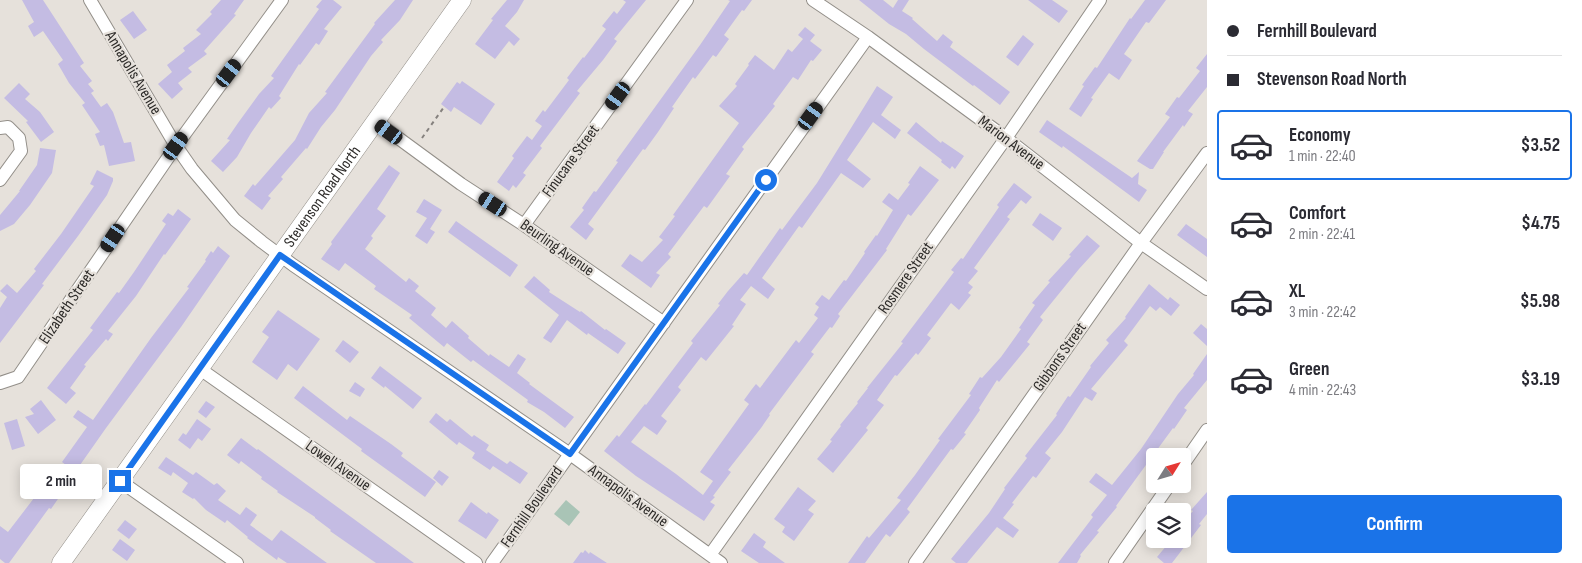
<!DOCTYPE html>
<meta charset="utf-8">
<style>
body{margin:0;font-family:"Sofia Sans Condensed",sans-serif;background:#f2f2f3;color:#2b2b33;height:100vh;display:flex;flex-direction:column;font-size:19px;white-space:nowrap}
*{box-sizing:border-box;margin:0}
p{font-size:16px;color:#7c7c81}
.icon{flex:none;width:28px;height:28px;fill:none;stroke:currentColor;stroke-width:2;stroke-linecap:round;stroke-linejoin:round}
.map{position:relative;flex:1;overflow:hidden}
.panel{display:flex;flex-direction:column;background:#fff;width:375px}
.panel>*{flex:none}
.guide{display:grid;align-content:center;height:110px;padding:0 20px;background:#fff}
.needle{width:32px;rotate:53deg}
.tools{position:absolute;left:1146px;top:448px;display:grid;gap:10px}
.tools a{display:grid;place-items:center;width:45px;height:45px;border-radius:5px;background:#fff;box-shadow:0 2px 12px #0003;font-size:25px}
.end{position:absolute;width:22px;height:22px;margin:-11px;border:6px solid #1a73e8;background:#fff;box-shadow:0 0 0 2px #fff}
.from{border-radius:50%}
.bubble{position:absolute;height:35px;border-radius:5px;background:#fff;box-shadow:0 2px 12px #0003;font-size:16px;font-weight:700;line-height:35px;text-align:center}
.car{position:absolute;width:15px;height:30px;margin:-15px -8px;border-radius:6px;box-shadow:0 0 4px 1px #0007;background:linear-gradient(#222 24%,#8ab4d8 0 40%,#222 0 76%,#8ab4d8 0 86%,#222 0)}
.guide b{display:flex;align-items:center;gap:18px;height:48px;font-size:19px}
.guide b+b{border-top:1px solid #e1e1e2}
.guide i{width:12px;height:12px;background:#2b2b33}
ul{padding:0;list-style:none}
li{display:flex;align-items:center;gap:15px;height:70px;margin:0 10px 8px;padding:0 10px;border:2px solid transparent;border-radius:5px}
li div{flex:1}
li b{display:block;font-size:19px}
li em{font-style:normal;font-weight:700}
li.on{border-color:#1a73e8}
li>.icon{width:45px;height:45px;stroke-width:1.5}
.primary-button{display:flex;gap:10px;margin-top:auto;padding:10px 20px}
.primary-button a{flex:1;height:58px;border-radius:5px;background:#1a73e8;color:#fff;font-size:20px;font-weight:700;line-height:58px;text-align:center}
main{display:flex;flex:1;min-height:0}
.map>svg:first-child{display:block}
.green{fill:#a9c4b6}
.building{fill:#c4bce3}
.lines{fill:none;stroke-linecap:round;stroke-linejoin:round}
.street-casing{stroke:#938f89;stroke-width:14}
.secondary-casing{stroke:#938f89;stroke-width:19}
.path{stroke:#85817e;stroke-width:2;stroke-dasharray:4 4;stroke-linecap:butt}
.street{stroke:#fff;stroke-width:12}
.secondary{stroke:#fff;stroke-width:18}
.route{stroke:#1a73e8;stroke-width:6}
.labels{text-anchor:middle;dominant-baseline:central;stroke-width:4.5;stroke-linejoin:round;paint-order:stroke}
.street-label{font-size:16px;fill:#2c2a28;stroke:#e6e1db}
</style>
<main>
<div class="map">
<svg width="1207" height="563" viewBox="0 0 1207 563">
<rect width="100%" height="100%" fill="#e6e1db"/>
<path class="green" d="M566 500 580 512 569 526 554 514Z"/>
<path class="building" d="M22 0H43L84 63 80 66 92 81 88 84 94 91 91 93 101 107 107 103 113 112 124 143 131 142 135 161 109 166 104 145 100 146 95 134 100 132 82 105 85 103 69 83 58 64 63 60 43 31 34 37 28 26 34 22Z
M221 0H244L234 14 236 15 204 51 207 54 188 68 192 72 178 83 183 89 172 99 158 84 172 72 167 65 185 51 183 48 201 34 196 30 212 14 210 12Z
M322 0H333L342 7 324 29 328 31 319 45 316 43 300 65 299 64 279 96 281 98 271 109 269 107 251 133 237 157 223 172 211 161 230 140 227 139 238 123 259 94 274 78 271 76 319 9 316 7Z
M395 0H413L400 20 381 40 383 42 371 56 335 110 321 127 307 149 306 148 281 177 283 179 268 196 271 198 262 210 244 196 253 184 255 186 295 140 309 113 327 93 325 92 375 24 374 23Z
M507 0H524L517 12 505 26 520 39 514 46 509 41 495 59 475 44 493 20 491 19Z
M623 0H646L614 39 617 41 603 60 577 91 580 93 540 146 542 148 523 173 526 175 516 188 513 185 509 191 497 182 514 158 512 156 527 136 532 140 542 126 535 121 543 110 545 112 569 80 567 78 583 57 584 58 606 29 602 26 614 11 617 14 626 2Z
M728 0H752L744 11 742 10 724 35 729 39 716 57 713 55 695 79 693 77 672 107 674 108 658 132 645 150 643 149 588 224 594 229 586 240 570 227 584 210 582 208 594 191 596 192 618 162 616 161 700 45 730 1Z
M859 0H883L893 8 898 0H909L902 11 913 18 912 19 937 41 943 34 953 42 950 47 1010 92 1000 105 974 85 973 86 924 49 906 34 889 24Z
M1028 0H1052L1068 11 1059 23Z
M1145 0H1166L1149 23 1146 22 1124 54 1132 60 1119 80 1109 73 1091 98 1093 99 1081 117 1069 109 1084 86 1082 85 1095 67 1097 68 1130 18 1131 19Z
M133 11 147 30 134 39 120 20Z
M805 27 815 35 810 41 822 50 813 61 811 60 798 80 793 77 773 104 775 106 742 147 744 149 726 174 730 176 707 208 704 206 668 254 671 257 656 273 660 275 651 288 621 266 630 254 642 262 663 240 659 237 675 216 673 215 739 123 719 106 737 86 735 84 749 65 748 64 755 55 774 70 788 49 792 52 803 39 798 35Z
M1023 35 1034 44 1018 66 1006 57Z
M1207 54V87L1188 111 1193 114 1184 127 1183 125 1163 152H1164L1153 169H1150L1137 161 1170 117 1165 114 1177 97 1179 98 1200 71 1196 68Z
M462 81 495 104 481 125 454 107 451 112 441 104 457 82 460 84Z
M19 83 30 94 25 99 40 112 54 132 41 142 26 122 28 121 4 98Z
M877 86 893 97 881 115 901 130 895 139 873 122 847 160 871 179 863 188 841 173 802 228 799 226 762 278 775 289 768 299 751 286 740 300 746 304 732 325 734 326 706 361 701 357 678 387 681 390 661 416 667 421 657 435 644 426 631 442 676 474 703 495 713 481 700 472 749 404 744 400 752 389 756 384 760 388 796 340 799 343 818 318 814 315 819 307 815 304 822 295 829 300 844 280 846 281 865 253 864 252 876 235 877 236 893 210 882 202 889 193 898 200 910 184 908 183 920 166 939 180 911 216 908 214 886 249 887 250 838 314 840 316 832 328 830 327 811 352 814 354 769 414 770 415 761 428 728 470 731 472 713 496 715 497 710 502 715 505 704 521 636 476 604 451 617 435 619 437 645 404 646 405 693 343 691 341 720 305 718 304 728 291 744 273 747 275 780 228 782 230 817 183Z
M1047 120 1132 178 1139 172 1138 184 1147 190 1139 202 1063 146 1062 148 1039 132Z
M916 122 941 143 942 141 964 156 955 169 952 166 950 169 941 162 942 160 907 133Z
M40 148 56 150 52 173 30 205 14 224 0 231V215L20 191H19L37 165Z
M389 165 400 173 377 209 386 216 371 236 373 238 365 249 406 282 409 278 419 286 415 291 436 308 431 315 446 328 452 321 469 336 468 338 489 356 490 354 509 367 518 354 526 359 517 373 530 383 529 384 574 417 565 428 544 412 527 402 528 400 473 360 471 362 447 343 444 347 409 318 412 315 374 289 376 286 345 263 339 271 321 259 332 244 331 242Z
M97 170 113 178V181L107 195 78 236 42 284 44 285 0 343V308L7 297 0 291 7 284 17 293 36 271 34 269 61 234 94 186 90 184Z
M1014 183 1032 197 1026 204 1021 200 1007 217 1010 219 974 268 978 271 968 283 973 287 968 293 971 295 959 310 951 303 927 335 931 338 918 355 916 353 897 376 895 375 877 400 884 405 866 428 868 430 833 473 817 459 832 441 830 440 841 426 840 425 858 403 857 402 868 388H867L903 343 901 342 954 272 951 270 961 258 963 259 999 207 997 205Z
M424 199 442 210 430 229 435 232 427 244 415 236 427 218 416 212Z
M178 209 191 219 165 255 164 254 136 296 108 331 113 334 108 341 106 339 84 365 86 366 70 388 76 393 66 404 47 388 93 330 90 328 117 292 119 293 134 272 166 224 162 221 168 213 173 216Z
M1040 213 1062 228 1053 241 1032 225Z
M456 221 518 265 510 277 448 232Z
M1186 224 1207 239V257L1177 235Z
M1087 235 1100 246 1079 269 1040 317 1043 320 1027 342 1030 344 999 382 997 380 979 408 980 410 964 433 966 434 953 450 951 449 907 509 910 512 890 537 886 534 865 563H848L867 536 869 538 901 500 897 498 915 475 940 440 938 439 971 395 969 394 980 377 982 378 1001 357 1021 329 1019 328 1035 305 1032 303 1050 282 1048 281 1071 256 1069 255Z
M218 246 230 256 181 327 106 428 73 475 75 476 59 495 60 496 51 509 49 508 9 563H5L0 559V526L8 532 44 485 47 487 66 465 62 462 87 427 73 417 78 410 93 420 151 338 189 288 187 287 206 261 205 260 211 251 213 253Z
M534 276 550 290 549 292 580 312 581 311 605 330 606 329 626 343 618 354 588 333 587 335 567 320 551 343 543 338 559 315 524 287Z
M1149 284 1168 300 1170 297 1180 305 1171 316 1160 307 1156 311 1150 306 1124 341 1128 345 1091 389 1097 393 1092 401 1085 397 1062 432 1045 453 1051 458 1036 478 1033 476 1012 503 1014 504 1003 518 1019 530 1013 538 997 527 967 563H956L951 559 989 513 1005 489 1004 488 1027 458 1025 456 1057 415 1056 414 1068 396 1070 397 1091 367 1090 366 1109 343 1106 340 1126 318 1125 317Z
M278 310 320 339 297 371 288 364 277 380 252 362 269 337 262 332Z
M1201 324 1207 329V346L1193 333Z
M343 340 359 352 350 363 335 351Z
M1207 354V380L1184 408 1187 410 1174 429 1173 428 1116 506 1117 507 1097 531 1099 532 1080 555 1081 556 1077 563H1058L1093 517 1091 515 1107 495 1089 482 1096 473 1112 485 1141 449 1178 394 1194 375 1193 374Z
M380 366 422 398 413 409 385 386 384 388 371 378Z
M355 382 365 389 360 397 349 391Z
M303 386 347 420 350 416 391 444 403 453 401 456 436 482 425 497 361 451 362 449 294 398Z
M41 400 56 420 38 434 25 417 34 414 30 409Z
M206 401 215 407 206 418 198 412Z
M436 413 447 422 450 419 472 437 474 435 489 445 486 450 507 464 510 461 528 473 520 484 493 466 490 470 472 458 475 453 459 442 457 445 429 422Z
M17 419 25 446 12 450 4 423Z
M197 419 211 429 202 441 198 438 190 449 178 440 183 433 186 435Z
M241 438 257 450 258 449 414 563H376L330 531 331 530 315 518V517L277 492 278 491 261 479 262 477 241 461 239 464 227 455Z
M166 457 193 475 196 472 214 485 217 483 226 491 218 500 240 515 246 507 257 515 250 525 272 541 281 530 327 563H287L278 557 277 560 247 538 248 537 227 520 225 523 206 510 194 498 193 499 182 492 188 483 173 472 171 476 158 468Z
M439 470 449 477 442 486 433 478Z
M798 487 816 501 808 510 814 514 794 541 782 532 785 527 774 519Z
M1207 492V514L1199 524 1201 525 1172 563H1164L1157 557 1172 539H1182V523L1193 511 1191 510Z
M471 502 487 514 488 512 499 520 486 539 458 521Z
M125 520 137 529 129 539 117 530Z
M754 533 766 542 763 547 785 563H759L741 551Z
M120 539 135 550 127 561 112 550Z
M585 550 589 554 590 552 607 563H573L581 552 583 553Z"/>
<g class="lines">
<defs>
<path id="street" d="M90 0 176 146 192 169 235 220 262 242 293 265 570 454 721 563
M813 0 868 37 1006 138 1141 243 1207 289
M375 121 461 184 524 225 664 323
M0 128 8 127 19 138 21 151 0 180
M524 225 687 0
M200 369 476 563
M0 383 18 377 176 146 282 0
M1182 466 1207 430
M120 481 237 563
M710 555 1006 138 1100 0
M492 563 868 37
M915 563 1141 243 1207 153
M1115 563 1170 484"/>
<g id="secondary">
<path id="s1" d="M61 563 462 0"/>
</g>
</defs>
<use href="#street" class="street-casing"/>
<use href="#secondary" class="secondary-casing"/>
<path class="path" d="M422 138 444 107"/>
<use href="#street" class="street"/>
<use href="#secondary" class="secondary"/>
</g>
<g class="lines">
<path class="route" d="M120 481 280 255 570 454 766 180"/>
</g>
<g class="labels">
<g class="street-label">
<text transform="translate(133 73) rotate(59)">Annapolis Avenue</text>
<text transform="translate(1011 143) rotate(37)">Marion Avenue</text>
<text transform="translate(571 161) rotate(-54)">Finucane Street</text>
<text stroke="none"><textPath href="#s1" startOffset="450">Stevenson Road North</textPath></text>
<text transform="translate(557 248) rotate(35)">Beurling Avenue</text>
<text transform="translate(906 278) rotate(-55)">Rosmere Street</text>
<text transform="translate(67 307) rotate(-56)">Elizabeth Street</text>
<text transform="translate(1060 357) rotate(-55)">Gibbons Street</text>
<text transform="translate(338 466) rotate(35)">Lowell Avenue</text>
<text transform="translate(628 496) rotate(36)">Annapolis Avenue</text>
<text transform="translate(532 507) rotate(-55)">Fernhill Boulevard</text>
</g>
</g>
</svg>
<div class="tools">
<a><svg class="needle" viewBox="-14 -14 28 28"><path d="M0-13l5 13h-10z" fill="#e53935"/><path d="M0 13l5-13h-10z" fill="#7c7c81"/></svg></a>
<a><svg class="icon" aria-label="layers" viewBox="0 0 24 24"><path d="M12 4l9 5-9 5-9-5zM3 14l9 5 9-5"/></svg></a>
</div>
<i class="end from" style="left:766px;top:180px"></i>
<i class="end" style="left:120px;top:481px"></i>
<div class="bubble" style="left:20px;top:464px;width:82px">2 min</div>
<i class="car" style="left:229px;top:73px;rotate:37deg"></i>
<i class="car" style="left:618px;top:96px;rotate:216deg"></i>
<i class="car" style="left:811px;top:116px;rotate:36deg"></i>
<i class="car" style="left:389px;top:132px;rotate:306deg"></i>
<i class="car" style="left:176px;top:146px;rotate:36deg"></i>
<i class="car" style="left:493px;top:204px;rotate:303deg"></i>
<i class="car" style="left:113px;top:238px;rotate:214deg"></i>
</div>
<section class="panel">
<div class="guide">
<b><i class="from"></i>Fernhill Boulevard</b>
<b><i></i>Stevenson Road North</b>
</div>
<ul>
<li class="on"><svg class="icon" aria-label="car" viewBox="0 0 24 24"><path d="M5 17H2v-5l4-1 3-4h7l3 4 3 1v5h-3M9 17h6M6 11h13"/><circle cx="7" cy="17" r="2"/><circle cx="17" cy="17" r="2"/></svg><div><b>Economy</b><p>1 min · 22:40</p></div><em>$3.52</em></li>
<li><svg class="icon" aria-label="car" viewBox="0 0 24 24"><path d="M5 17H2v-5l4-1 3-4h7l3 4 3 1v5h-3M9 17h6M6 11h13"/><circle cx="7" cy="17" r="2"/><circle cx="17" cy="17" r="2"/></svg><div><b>Comfort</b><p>2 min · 22:41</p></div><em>$4.75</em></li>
<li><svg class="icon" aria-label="car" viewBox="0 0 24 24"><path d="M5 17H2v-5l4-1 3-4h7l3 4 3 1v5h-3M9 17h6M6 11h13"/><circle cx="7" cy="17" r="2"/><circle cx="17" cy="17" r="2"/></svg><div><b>XL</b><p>3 min · 22:42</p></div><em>$5.98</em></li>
<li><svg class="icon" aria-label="car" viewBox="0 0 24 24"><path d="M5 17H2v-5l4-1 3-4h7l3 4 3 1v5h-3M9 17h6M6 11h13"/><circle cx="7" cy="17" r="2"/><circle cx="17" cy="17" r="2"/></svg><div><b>Green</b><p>4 min · 22:43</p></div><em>$3.19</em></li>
</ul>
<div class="primary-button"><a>Confirm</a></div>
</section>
</main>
